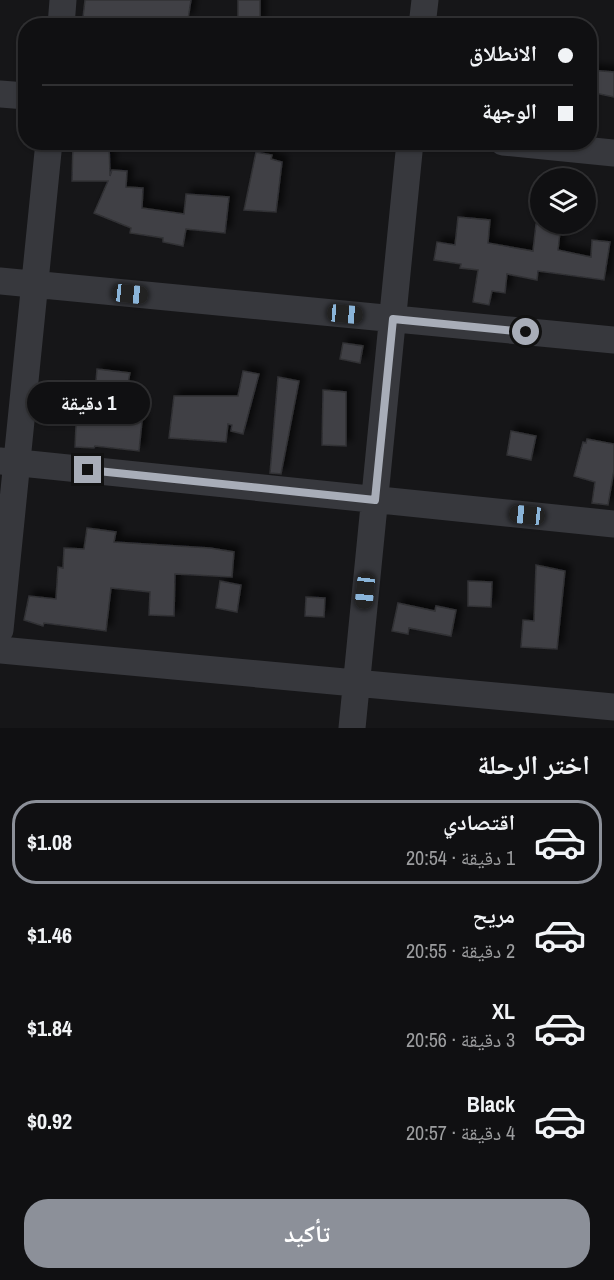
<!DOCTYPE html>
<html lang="ar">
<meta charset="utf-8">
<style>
body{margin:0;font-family:"Archivo Narrow","Noto Naskh Arabic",sans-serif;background:#1e1e20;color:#f1f3f6;direction:rtl;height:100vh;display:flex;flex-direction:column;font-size:22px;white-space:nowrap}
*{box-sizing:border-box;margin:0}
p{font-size:20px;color:#9c9d9f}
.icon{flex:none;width:33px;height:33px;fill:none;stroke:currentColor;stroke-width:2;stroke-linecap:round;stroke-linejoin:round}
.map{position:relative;height:728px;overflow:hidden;direction:ltr}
.drawer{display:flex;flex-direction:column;background:#101012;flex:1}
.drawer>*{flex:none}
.guide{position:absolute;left:18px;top:18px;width:579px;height:132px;border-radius:24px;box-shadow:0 2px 4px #0004,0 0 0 2px #303032;direction:rtl;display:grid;align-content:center;height:132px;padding:0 24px;background:#101012}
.fabs{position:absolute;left:530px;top:168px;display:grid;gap:12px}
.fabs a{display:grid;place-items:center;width:66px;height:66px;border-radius:50%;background:#101012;box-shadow:0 2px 4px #0004,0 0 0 2px #303032;font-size:30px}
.end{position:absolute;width:27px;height:27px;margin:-14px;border:8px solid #a8adb8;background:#111;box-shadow:0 0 0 3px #111}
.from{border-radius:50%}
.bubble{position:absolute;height:42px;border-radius:21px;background:#101012;box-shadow:0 2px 4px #0004,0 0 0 2px #303032;font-size:20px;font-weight:800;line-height:42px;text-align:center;direction:rtl}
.car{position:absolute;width:18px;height:36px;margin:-18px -9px;border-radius:8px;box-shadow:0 0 4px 2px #0007;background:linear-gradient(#222 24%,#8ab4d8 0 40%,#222 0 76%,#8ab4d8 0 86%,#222 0)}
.guide b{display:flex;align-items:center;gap:21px;height:57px;font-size:22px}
.guide b+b{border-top:2px solid #303032}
.guide i{width:15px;height:15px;background:#f1f3f6}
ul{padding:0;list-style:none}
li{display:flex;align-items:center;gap:18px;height:84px;margin:0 12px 9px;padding:0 12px;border:3px solid transparent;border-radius:24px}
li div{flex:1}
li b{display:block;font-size:22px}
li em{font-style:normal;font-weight:800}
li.selected{border-color:#8c9099}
li>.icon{width:54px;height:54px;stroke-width:1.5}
h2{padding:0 24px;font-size:27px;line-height:72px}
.cta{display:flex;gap:12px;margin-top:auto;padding:12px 24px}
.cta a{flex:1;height:69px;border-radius:24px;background:#8c9099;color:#fff;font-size:24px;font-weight:800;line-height:69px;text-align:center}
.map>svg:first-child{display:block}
.building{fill:#404145;stroke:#303034;stroke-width:1.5;filter:url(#shadow)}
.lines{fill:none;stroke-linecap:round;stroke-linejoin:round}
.minor{stroke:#37383d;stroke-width:27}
.route{stroke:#a8adb8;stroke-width:8}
</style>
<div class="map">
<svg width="614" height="728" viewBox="0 0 614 728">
<defs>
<filter id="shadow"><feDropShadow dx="5.5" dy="-5.5" stdDeviation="3" flood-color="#0009"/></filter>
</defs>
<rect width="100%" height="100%" fill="#161618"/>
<path class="building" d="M85 0H191L188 19 181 18 180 26H82Z
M238 0H260V24H238Z
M590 70 614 72V97L590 92Z
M73 142H109L110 176 112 170 127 171 126 187 143 188 142 208 184 214 186 194 229 197 225 233 186 229 183 246 163 242V238L130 233 131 228 94 213 108 181H72Z
M256 152 272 155 271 159 282 162 276 212 244 210Z
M458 217 490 220 488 243 533 251 536 224H561L558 250 591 257 592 240 610 242 604 280 538 271 537 280 507 274 505 293 492 291 489 305 473 302 478 270 460 268 461 264 434 260 437 242 455 245Z
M343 343 363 346 360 363 340 359Z
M97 369 130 373 121 420 142 421 139 451 95 446 94 448 75 447 76 425 55 423 57 391 95 393Z
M243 371 259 374 243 434 231 431 232 425 228 424 226 442 169 438 174 396H238Z
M278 377 299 381 281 474 270 473Z
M323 390 346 392V446L322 445Z
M511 431 536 436 531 460 507 455Z
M587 439 614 444V470L608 505 592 503 595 482 574 476 583 442 586 443Z
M87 528 116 532 114 542 210 548 234 552 232 577 175 574 174 616 149 615 150 592 111 588 106 631 44 623 43 626 24 620 29 596 56 599 58 567 63 568 64 548 84 549Z
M536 565 565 571 557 649 521 647 523 620 534 621Z
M220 581 241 585 237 612 216 608Z
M468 581 492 582 491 607 468 606Z
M306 597 325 598 324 617 305 616Z
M398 603 435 611 436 606 456 610 451 636 409 628 408 634 392 631Z"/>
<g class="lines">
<path class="minor" d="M61 26 63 0
M422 26 425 0
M0 94 26 96
M503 142 614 153
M0 281 614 340
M0 461 614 524
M0 630 49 142
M0 650 614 707
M352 728 410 142"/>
</g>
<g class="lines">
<path class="route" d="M88 470 375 500 393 319 526 332"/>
</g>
</svg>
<div class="fabs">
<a><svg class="icon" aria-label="layers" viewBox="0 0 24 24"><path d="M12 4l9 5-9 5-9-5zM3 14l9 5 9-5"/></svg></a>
</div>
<i class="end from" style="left:526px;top:332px"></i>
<i class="end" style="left:88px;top:470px"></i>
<div class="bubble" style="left:27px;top:382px;width:123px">1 دقيقة</div>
<i class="car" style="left:130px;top:294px;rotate:96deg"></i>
<i class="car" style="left:345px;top:314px;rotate:95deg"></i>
<i class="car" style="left:527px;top:515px;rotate:276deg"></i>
<i class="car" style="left:365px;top:591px;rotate:186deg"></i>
<div class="guide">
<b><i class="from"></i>الانطلاق</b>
<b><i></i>الوجهة</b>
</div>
</div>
<section class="drawer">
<h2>اختر الرحلة</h2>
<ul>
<li class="selected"><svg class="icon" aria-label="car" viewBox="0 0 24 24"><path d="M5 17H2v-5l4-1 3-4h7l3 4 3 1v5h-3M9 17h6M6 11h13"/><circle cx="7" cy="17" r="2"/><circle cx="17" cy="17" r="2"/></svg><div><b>اقتصادي</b><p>1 دقيقة · 20:54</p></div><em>$1.08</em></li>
<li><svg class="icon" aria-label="car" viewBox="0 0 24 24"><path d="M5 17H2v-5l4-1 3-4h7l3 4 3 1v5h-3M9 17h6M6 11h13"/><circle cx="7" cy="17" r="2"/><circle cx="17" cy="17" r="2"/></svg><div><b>مريح</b><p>2 دقيقة · 20:55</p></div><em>$1.46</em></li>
<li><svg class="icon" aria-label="car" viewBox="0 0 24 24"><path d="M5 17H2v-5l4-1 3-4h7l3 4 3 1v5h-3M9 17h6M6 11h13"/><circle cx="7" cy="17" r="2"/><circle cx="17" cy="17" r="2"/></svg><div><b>XL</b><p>3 دقيقة · 20:56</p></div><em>$1.84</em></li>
<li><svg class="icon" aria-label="car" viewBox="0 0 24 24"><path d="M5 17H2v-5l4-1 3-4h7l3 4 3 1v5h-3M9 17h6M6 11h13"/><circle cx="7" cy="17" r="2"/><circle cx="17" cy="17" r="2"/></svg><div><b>Black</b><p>4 دقيقة · 20:57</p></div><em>$0.92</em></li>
</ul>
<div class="cta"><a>تأكيد</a></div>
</section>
